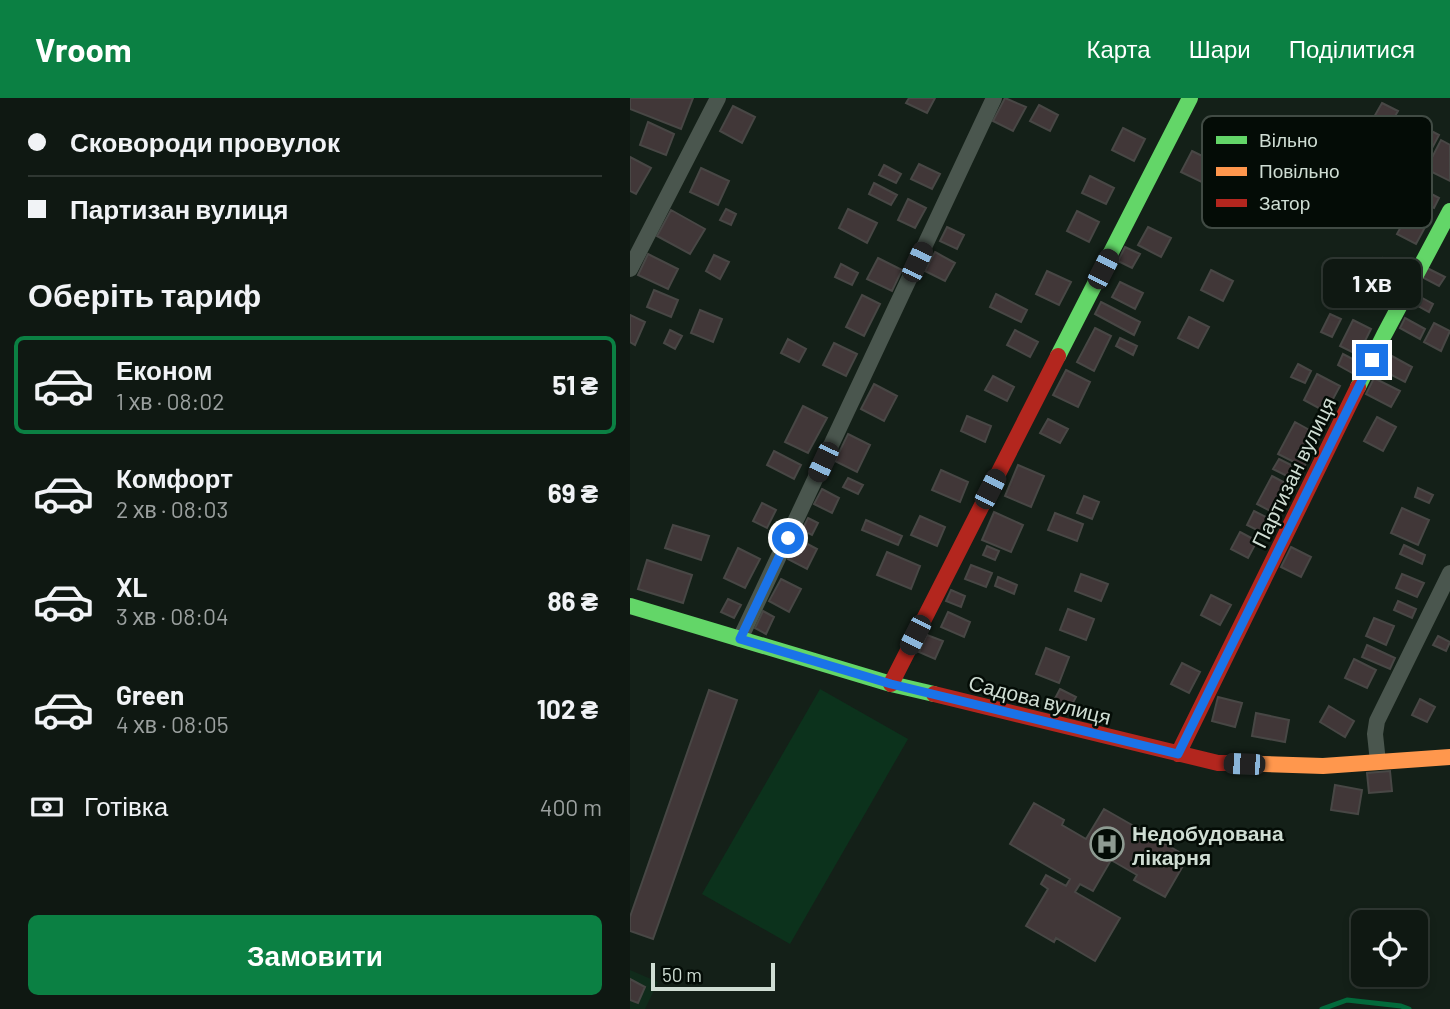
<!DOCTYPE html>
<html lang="uk">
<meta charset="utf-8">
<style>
body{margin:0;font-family:Barlow,sans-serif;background:#18211b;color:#f1f3f6;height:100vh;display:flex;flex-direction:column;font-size:26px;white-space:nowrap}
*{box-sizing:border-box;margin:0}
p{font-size:23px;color:#9ba09f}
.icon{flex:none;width:38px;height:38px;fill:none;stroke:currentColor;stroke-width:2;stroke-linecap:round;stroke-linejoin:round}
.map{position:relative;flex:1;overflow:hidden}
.details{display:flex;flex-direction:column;background:#0f1812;width:630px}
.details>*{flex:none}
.top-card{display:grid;align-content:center;height:154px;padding:0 28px;background:#0f1812}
.controls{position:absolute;left:721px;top:812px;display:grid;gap:14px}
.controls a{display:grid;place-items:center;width:77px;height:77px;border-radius:10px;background:#0f1812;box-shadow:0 4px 10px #0003,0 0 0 2px #2f3732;font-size:35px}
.scale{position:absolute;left:21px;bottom:18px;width:124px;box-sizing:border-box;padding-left:7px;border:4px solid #cfddd3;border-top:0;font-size:19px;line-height:24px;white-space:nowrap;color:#cfddd3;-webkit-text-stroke:5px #040c06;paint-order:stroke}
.end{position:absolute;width:32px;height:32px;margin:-16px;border:9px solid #1a73e8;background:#fff;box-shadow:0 0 0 4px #fff}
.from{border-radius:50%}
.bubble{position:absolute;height:49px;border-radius:10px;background:#0f1812;box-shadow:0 4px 10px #0003,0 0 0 2px #2f3732;font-size:23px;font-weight:700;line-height:49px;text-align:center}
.car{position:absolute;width:21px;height:42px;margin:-21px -10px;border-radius:9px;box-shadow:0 0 5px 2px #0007;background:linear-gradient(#222 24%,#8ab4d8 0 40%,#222 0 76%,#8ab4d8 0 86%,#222 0)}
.top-card b{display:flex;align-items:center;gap:24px;height:66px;font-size:26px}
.top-card b+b{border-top:2px solid #2f3732}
.top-card i{width:18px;height:18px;background:#f1f3f6}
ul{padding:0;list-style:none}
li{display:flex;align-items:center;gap:21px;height:98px;margin:0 14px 10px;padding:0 14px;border:4px solid transparent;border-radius:10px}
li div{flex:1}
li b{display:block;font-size:26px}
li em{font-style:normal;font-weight:700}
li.active{border-color:#0b8043}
li>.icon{width:63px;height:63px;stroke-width:1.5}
h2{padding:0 28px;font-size:32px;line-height:84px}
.pay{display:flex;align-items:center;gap:18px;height:77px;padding:0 28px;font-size:26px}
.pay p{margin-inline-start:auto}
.primary-button{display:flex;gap:14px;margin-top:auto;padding:14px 28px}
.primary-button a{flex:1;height:80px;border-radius:10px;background:#0b8043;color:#fff;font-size:28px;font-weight:700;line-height:80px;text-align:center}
header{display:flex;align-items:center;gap:42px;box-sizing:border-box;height:98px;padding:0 35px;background:#0b8043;color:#fff}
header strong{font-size:33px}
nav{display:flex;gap:38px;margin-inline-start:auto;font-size:24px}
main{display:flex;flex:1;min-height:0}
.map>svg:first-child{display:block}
.built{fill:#102b1b}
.green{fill:#0c321c}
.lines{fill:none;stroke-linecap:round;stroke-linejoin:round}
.stream{stroke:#026a3b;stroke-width:5}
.building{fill:#413738;stroke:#484745;stroke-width:2}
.street{stroke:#4a564e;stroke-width:16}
.fast{stroke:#63d668;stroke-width:16}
.slow{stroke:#ff974d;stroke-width:16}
.jam{stroke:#b3261e;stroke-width:16}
.route{stroke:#1a73e8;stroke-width:9}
.labels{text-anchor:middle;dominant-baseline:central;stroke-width:5;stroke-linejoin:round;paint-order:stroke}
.street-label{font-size:21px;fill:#cfddd3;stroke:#040c06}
.poi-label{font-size:21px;font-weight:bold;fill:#cfddd3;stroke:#040c06;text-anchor:start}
.key{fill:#040c06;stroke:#414b44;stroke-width:2}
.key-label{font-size:19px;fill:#cfddd3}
</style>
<header>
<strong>Vroom</strong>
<nav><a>Карта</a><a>Шари</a><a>Поділитися</a></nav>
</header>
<main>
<section class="details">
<div class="top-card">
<b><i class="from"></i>Сковороди провулок</b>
<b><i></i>Партизан вулиця</b>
</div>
<h2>Оберіть тариф</h2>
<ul>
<li class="active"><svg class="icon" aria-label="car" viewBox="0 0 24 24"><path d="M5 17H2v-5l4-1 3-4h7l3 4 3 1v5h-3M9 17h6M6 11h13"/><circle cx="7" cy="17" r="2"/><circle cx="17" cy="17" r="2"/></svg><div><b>Економ</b><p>1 хв · 08:02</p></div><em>51 ₴</em></li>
<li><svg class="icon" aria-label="car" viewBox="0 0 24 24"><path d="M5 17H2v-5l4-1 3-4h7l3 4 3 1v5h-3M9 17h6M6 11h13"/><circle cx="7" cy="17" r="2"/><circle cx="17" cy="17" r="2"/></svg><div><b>Комфорт</b><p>2 хв · 08:03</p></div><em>69 ₴</em></li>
<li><svg class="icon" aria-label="car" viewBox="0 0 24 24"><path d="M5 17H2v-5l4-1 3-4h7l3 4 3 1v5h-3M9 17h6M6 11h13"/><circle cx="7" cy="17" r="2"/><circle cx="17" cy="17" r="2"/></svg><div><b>XL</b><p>3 хв · 08:04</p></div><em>86 ₴</em></li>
<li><svg class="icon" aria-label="car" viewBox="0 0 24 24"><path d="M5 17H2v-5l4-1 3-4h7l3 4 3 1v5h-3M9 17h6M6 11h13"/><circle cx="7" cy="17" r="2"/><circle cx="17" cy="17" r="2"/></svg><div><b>Green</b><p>4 хв · 08:05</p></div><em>102 ₴</em></li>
</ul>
<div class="pay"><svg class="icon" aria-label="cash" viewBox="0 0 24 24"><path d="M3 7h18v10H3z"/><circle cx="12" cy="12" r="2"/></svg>Готівка<p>400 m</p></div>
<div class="primary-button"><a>Замовити</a></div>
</section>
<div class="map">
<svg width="820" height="911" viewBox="0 0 820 911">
<rect width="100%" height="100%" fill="#142018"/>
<path class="built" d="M0 872 28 884 15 911H0Z"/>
<path class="green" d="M190 591 278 641 160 846 72 796Z"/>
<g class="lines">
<path class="stream" d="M692 911 717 902 771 908 779 911"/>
</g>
<path class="building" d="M0 0H63L51 31 0 11Z
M279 0H305L297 15 276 5Z
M375 0 396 9 383 33 363 23Z
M752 5 768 13 760 27 744 19Z
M409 7 428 17 420 33 400 23Z
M103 8 125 19 112 45 90 33Z
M18 24 44 36 36 57 10 47Z
M788 26 809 37 800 54 780 43Z
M493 30 515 41 504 63 482 52Z
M811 42 820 47V83L796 71Z
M562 53 591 67 580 88 551 74Z
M0 59 21 70 6 96 0 93Z
M289 66 310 76 302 91 281 81Z
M254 67 271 76 266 85 249 77Z
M71 70 99 83 88 107 60 94Z
M460 78 484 90 476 106 452 95Z
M244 85 267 97 261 107 239 96Z
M781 85 809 100 804 110 775 96Z
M278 101 296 110 285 130 268 122Z
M781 110 800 120 786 146 767 136Z
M96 111 106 116 101 127 90 122Z
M218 111 247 125 237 145 209 130Z
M41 112 75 131 60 156 27 138Z
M447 113 469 124 459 144 437 133Z
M317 129 334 137 327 151 310 143Z
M518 129 541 140 531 159 508 147Z
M495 149 510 156 502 170 488 163Z
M305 154 325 165 315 183 295 173Z
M18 156 48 171 38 191 8 177Z
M84 157 99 164 90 181 76 173Z
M248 160 272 172 262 193 237 181Z
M753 160 770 168 757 192 740 184Z
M211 166 228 175 222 187 205 179Z
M797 170 815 179 809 188 792 179Z
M581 172 603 183 593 203 571 192Z
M417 173 441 184 429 207 406 196Z
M490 184 513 195 505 211 482 199Z
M24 192 48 202 41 219 17 209Z
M366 196 397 212 391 224 360 209Z
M785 196 803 206 799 214 781 204Z
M232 197 250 206 234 238 216 229Z
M471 204 510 224 504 237 465 216Z
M70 212 92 221 83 244 61 235Z
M700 216 711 221 702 239 691 234Z
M0 217 15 224 5 247 0 244Z
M559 219 579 229 568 250 548 240Z
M775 220 795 231 790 241 770 230Z
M723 222 741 231 728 257 710 248Z
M804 225 820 233 811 253 794 244Z
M465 230 481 238 464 273 447 264Z
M40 232 52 238 45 251 34 245Z
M385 232 408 244 400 259 377 247Z
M490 240 507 248 503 257 486 248Z
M158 241 176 251 169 264 151 255Z
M204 245 227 256 216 278 193 267Z
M713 256 730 265 724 276 708 267Z
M760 257 782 269 775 284 752 272Z
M668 266 681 273 675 285 661 279Z
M436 272 460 284 448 309 423 297Z
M687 276 710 288 696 314 674 302Z
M363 278 384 289 377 303 355 292Z
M744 280 770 293 761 309 736 296Z
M244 286 267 298 254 323 231 311Z
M173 308 197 320 178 355 155 344Z
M337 318 361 328 355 344 331 333Z
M747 319 766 329 753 353 734 343Z
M418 321 438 331 430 345 410 335Z
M665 324 690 338 674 369 648 356Z
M218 336 240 347 227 374 205 363Z
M144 353 171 367 164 381 137 367Z
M649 361 673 373 667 383 643 371Z
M388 367 414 378 401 409 375 398Z
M311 372 338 384 330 404 302 392Z
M642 378 659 387 644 415 627 406Z
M218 380 233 387 228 396 213 389Z
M788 390 803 397 799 405 785 399Z
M192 391 209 400 202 415 184 406Z
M454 398 469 404 462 421 447 415Z
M132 405 146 412 137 430 123 423Z
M772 410 799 422 788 447 761 435Z
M624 413 648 425 641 439 617 427Z
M364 414 393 427 381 454 352 442Z
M425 415 453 426 447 443 418 432Z
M290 418 315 429 307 448 281 437Z
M178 420 188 425 182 437 172 432Z
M236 422 272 438 268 447 232 432Z
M43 427 79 438 71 462 35 450Z
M610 434 627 443 618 460 601 451Z
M168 441 187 451 177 471 158 461Z
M774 447 795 457 792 466 770 456Z
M357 448 369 453 365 462 353 457Z
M661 449 681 459 671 479 651 469Z
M108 450 130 461 115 490 94 480Z
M257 454 290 468 281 491 247 477Z
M17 462 62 477 53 505 8 491Z
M341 467 362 475 356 489 335 481Z
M451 476 478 486 471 503 445 493Z
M772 476 794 485 787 499 766 490Z
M368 479 387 487 384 496 365 488Z
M151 481 171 491 159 514 139 503Z
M321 492 335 498 331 509 316 503Z
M581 497 601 507 590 527 571 517Z
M98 501 111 507 104 520 91 514Z
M768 503 786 511 782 520 764 512Z
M438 511 464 521 456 542 430 532Z
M133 513 144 519 136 536 125 530Z
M318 514 340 524 334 539 311 529Z
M744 520 764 528 756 547 736 538Z
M297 537 313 543 305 561 289 554Z
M808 538 820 544 816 553 803 547Z
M737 547 765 560 760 571 732 559Z
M416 550 439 559 429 585 406 576Z
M724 561 746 572 737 590 715 580Z
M552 565 570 574 559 595 541 586Z
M430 591 446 599 437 616 421 608Z
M79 592 107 602 23 841 0 833V819Z
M588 599 612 605 605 629 582 623Z
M790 601 805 609 797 624 782 617Z
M699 608 724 623 715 639 690 624Z
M626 615 659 622 655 644 622 638Z
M760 673 762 693 739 695 737 675Z
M705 687 732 692 728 716 701 712Z
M404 705 434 722 432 727 456 741 474 711 558 759 535 799 504 782 507 777 481 762 463 793 450 786 445 794 490 820 465 863 426 840 424 844 396 828 418 791 411 786 416 777 436 788 440 781 380 746Z
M0 881 15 889 8 905 0 902Z"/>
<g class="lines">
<path class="street" d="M0 171 88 0
M110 541 364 0
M748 664 745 636 747 623 820 475"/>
<path class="fast" d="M428 258 560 0
M728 289 754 237 820 113
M0 508 261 586 304 596"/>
<path class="slow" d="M605 665 693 668 820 659"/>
<path class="jam" d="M261 586 428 258
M304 596 588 665H605
M548 656 728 289"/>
</g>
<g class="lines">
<path class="route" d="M158 440 110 541 261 586 548 656 742 262"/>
</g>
<defs>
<symbol id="hospital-ring" viewBox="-11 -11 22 22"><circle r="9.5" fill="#040c06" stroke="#8e9b92" stroke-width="1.5"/><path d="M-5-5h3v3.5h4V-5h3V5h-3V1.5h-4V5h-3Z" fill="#8e9b92"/></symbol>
</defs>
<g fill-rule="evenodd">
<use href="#hospital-ring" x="458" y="727" width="38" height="38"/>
</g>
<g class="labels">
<g class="street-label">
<text transform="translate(663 374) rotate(-64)">Партизан вулиця</text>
<text transform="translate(410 601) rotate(14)">Садова вулиця</text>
</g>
<g class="poi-label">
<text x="502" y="734">Недобудована<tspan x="502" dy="24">лікарня</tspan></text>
</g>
</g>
<rect x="572" y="18" width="230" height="112" rx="10" class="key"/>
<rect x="586" y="38" width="31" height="8" fill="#63d668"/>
<rect x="586" y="69" width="31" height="9" fill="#ff974d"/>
<rect x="586" y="101" width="31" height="8" fill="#b3261e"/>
<g class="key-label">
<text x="629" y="49">Вільно</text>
<text x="629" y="80">Повільно</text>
<text x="629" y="112">Затор</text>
</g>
</svg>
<div class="controls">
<a><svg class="icon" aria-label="locate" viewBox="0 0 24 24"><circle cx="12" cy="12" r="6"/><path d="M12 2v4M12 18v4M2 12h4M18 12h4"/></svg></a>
</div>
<div class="scale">50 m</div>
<i class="end from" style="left:158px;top:440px"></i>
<i class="end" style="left:742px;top:262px"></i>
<div class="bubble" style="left:693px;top:161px;width:98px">1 хв</div>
<i class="car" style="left:287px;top:164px;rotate:25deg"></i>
<i class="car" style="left:473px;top:171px;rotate:27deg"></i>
<i class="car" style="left:193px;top:364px;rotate:205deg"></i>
<i class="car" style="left:360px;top:391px;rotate:27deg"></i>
<i class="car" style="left:285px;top:537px;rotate:207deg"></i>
<i class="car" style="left:614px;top:666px;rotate:272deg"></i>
</div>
</main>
